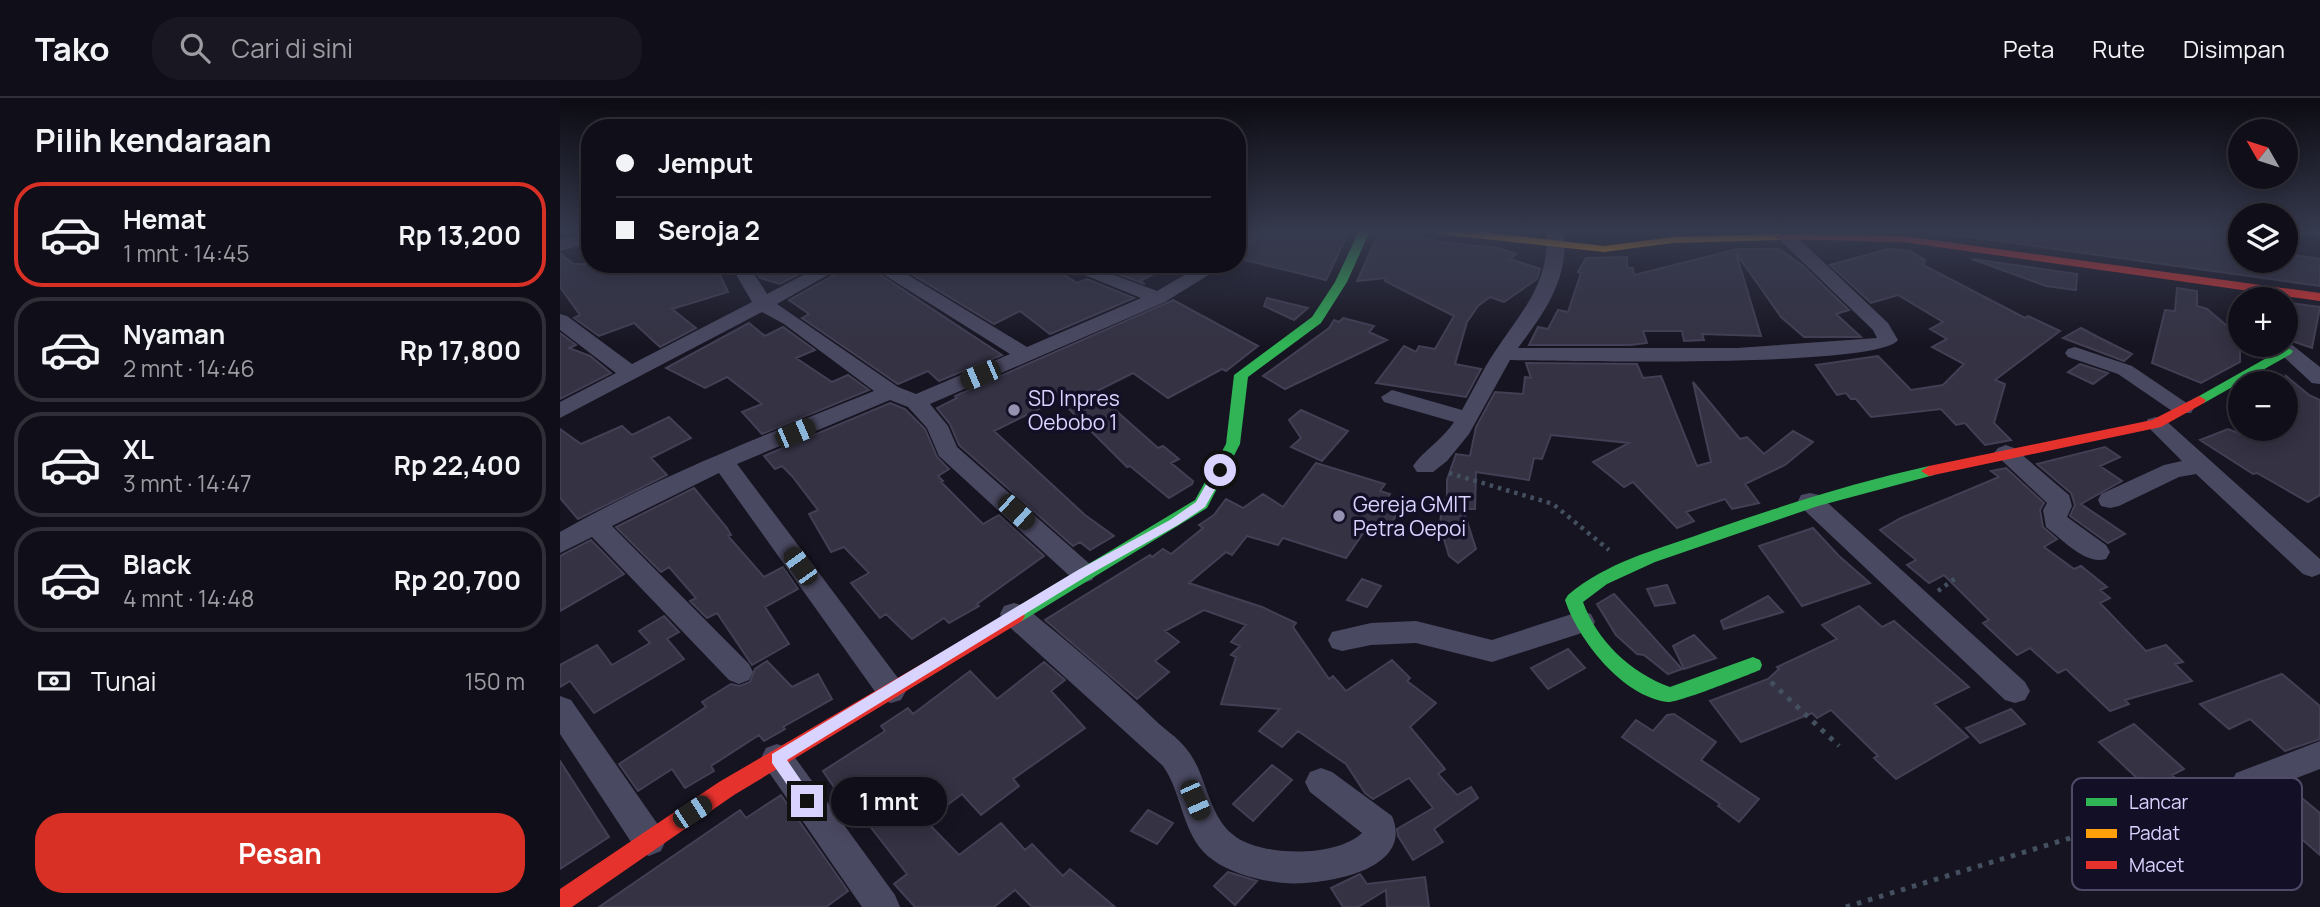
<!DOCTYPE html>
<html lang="id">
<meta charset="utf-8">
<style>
body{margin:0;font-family:Manrope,sans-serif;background:#191822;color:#f1f3f6;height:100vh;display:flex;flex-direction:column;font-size:26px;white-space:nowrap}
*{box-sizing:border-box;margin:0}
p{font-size:23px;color:#9c9ca2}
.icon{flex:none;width:38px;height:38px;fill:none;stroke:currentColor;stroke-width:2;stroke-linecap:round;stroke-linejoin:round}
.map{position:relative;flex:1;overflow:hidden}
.panel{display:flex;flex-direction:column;background:#100f19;width:560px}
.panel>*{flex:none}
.guide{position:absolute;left:21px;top:21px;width:665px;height:154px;border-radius:28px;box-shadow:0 4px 18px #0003,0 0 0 2px #302f38;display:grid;align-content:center;height:154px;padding:0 35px;background:#100f19}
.needle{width:46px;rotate:309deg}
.tools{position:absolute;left:1668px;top:21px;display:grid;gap:14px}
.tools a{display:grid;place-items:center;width:70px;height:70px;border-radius:50%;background:#100f19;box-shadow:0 4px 18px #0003,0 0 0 2px #302f38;font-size:35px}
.end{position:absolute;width:32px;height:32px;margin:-16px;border:9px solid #d9d4ff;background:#111;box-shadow:0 0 0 4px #111}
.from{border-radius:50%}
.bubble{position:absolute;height:49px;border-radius:24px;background:#100f19;box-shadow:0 4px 18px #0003,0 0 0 2px #302f38;font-size:23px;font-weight:700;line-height:49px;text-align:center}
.car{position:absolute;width:21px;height:42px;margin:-21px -10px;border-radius:9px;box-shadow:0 0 5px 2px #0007;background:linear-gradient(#222 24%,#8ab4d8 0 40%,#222 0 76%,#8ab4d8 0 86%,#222 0)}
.guide b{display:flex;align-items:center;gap:24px;height:66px;font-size:26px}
.guide b+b{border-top:2px solid #302f38}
.guide i{width:18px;height:18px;background:#f1f3f6}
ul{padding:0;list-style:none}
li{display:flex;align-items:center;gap:21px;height:105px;margin:0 14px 10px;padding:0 21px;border:4px solid #302f38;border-radius:28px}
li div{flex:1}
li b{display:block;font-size:26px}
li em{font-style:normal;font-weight:700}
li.selected{border-color:#d93025}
li>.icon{width:63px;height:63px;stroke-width:1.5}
h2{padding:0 35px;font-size:32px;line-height:84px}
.pay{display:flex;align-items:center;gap:18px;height:77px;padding:0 35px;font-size:26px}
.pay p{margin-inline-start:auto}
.action{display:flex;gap:14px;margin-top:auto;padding:14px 35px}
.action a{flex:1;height:80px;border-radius:28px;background:#d93025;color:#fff;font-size:28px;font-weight:700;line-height:80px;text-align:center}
header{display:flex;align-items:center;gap:42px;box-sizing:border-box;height:98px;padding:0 35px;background:#100f19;border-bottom:2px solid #302f38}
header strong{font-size:33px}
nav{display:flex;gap:38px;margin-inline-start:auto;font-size:24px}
.search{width:490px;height:63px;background:#191822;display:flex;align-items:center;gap:18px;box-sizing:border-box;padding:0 24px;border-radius:28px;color:#9c9ca2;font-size:26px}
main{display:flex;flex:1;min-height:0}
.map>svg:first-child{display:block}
.building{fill:#343243;stroke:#433f54;stroke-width:2}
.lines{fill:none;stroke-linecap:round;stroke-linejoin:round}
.path-far1{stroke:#44505f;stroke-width:4.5;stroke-dasharray:3.5 5;stroke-linecap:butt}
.path{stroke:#44505f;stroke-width:5;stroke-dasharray:4.5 7;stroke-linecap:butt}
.street{fill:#4a4962;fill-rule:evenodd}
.fast{fill:#30b455;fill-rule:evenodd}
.slow{fill:#ff9f0a;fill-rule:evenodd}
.jam{fill:#e5322d;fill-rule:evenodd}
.route{fill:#d9d4ff}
.poi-dot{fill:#9591b1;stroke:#130f26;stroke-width:2.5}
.labels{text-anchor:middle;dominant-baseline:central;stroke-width:7;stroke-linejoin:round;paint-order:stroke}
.poi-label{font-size:21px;fill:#d9d4ff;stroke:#130f26;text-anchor:start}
.key{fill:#130f26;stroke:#4e4a67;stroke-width:2}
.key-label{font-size:19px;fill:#d9d4ff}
</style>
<header>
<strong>Tako</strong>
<div class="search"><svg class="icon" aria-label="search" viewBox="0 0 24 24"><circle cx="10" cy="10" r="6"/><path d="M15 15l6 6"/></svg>Cari di sini</div>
<nav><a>Peta</a><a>Rute</a><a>Disimpan</a></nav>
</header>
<main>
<section class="panel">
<h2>Pilih kendaraan</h2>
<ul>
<li class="selected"><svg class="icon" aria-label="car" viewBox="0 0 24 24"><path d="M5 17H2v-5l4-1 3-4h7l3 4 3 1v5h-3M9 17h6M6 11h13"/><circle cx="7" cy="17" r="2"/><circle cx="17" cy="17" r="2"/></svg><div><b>Hemat</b><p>1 mnt · 14:45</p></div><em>Rp 13,200</em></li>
<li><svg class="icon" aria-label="car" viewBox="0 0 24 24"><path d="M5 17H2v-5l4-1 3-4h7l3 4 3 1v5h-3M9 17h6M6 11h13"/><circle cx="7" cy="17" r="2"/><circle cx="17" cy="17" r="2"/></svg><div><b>Nyaman</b><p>2 mnt · 14:46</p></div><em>Rp 17,800</em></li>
<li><svg class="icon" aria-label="car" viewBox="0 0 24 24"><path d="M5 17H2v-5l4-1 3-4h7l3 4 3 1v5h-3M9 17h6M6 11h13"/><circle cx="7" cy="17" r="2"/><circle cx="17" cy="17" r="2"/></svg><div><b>XL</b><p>3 mnt · 14:47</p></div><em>Rp 22,400</em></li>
<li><svg class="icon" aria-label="car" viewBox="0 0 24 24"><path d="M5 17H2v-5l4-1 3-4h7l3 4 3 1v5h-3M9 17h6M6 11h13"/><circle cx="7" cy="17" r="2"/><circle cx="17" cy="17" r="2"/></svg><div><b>Black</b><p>4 mnt · 14:48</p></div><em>Rp 20,700</em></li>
</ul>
<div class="pay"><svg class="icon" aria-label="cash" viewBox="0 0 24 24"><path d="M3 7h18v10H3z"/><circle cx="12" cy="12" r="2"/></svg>Tunai<p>150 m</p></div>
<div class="action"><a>Pesan</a></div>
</section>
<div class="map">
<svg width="1760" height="809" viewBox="0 0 1760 809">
<rect width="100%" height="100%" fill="#161421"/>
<path class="building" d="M707 133H789L766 182 677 160Z
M1366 133H1680V163H1726V156L1760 161V188Z
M819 135 854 136 879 144 938 150 956 156 950 161 980 171 977 181 944 204 930 199 918 208 907 224 895 266 921 271 906 299 816 285 844 248 856 254 859 248 875 251 894 218 825 183 826 180 797 183Z
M1178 151H1219L1242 167 1289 212 1276 216 1301 239H1244L1221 219 1176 155 1201 238 1142 236 1144 242 1124 243 1122 233H1083L1087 245 1070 247H969L978 229 988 231 998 212 1008 214 1021 175 1018 174 1026 160 1067 159V170H1073L1074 177Z
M1328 151 1350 153 1365 162 1363 167 1465 220 1468 218 1500 233 1435 282 1445 286 1434 325 1451 342 1425 347 1405 325 1396 327 1381 311 1311 319 1296 301H1291L1286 295 1277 297 1256 267 1318 258 1351 292 1383 287 1404 266 1372 249 1387 241 1370 231 1383 224 1338 197 1311 205 1270 167Z
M0 155 13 166H155L168 194 112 211 136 230 100 249 74 225 39 238 14 220 20 217 0 189Z
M1412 161 1517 176 1516 192 1486 188Z
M191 166H245L253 169 220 186 200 180Z
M294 166H304L442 257 379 283 368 273 338 286 242 220 249 216 229 202Z
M335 166H468L501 175 517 185 527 181 574 200 490 236 460 213 434 226Z
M559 166H613L580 183 585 186 547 172Z
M1617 190 1637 193V208L1647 211 1680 239V264L1641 285 1592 265 1605 212 1615 213Z
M707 200 748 210 734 222 704 208Z
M613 202 698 248 666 273 662 271 608 300 573 275 535 294 598 350 603 348 619 361 611 365 633 383 632 386 609 400 570 368 567 369 499 301 434 333 525 417 554 438 530 452 520 444 513 448 399 347 390 326 377 310 397 300 395 298Z
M1730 205 1760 209 1752 250 1732 243 1738 220Z
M783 220 814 228 809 234 827 242 725 291 703 278 769 230 774 222 779 224Z
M189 225 205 238 223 229 255 252 236 260 272 284 288 277 309 292 202 336 182 314 202 306 167 279 145 290 106 270Z
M1521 230 1536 238 1572 256 1564 263 1503 240Z
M0 235 16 247 9 250 30 258 51 275 0 301Z
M966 265 1077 266 1083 280 1101 278 1137 368 1151 364 1133 284 1180 341 1187 339 1204 356 1233 333 1253 344 1225 367 1185 386 1199 405 1172 411 1165 401 1126 414 1134 423 1117 430 1073 384 1064 389 1033 364 1069 345 991 337 982 361 974 360 969 382 916 374 915 411H903L916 451 898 465 889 458 880 428 882 402H887V382L896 356 910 358 916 329 935 294 963 296 965 279 971 280Z
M1520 266 1548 275 1533 286 1508 274Z
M1726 278 1749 297 1760 302V397L1748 404 1697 375 1693 376 1640 342 1668 331 1681 336 1684 331H1726Z
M330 305 345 311 365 331 377 359 389 371 378 378 383 383 381 384 423 426 439 417 484 458 417 506 419 508 389 525 384 520 352 541 326 516 320 520 291 485 309 475 284 449 271 454 249 416 258 412 232 378 222 368 215 371 204 358Z
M741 312 788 333 762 363 731 349 741 340 729 322Z
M109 319 131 340 91 360 107 377 18 421 0 400V331L21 346 62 328 72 337Z
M1545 349 1560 359 1540 368 1562 383 1521 406 1565 436 1548 445 1510 418 1515 407 1511 395 1477 366Z
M756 365 825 386 820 393 830 396 821 409 838 415 822 439 804 434 786 460 723 440 718 447 687 438 672 457 666 454 629 485 702 509 736 525 733 529 769 581 773 578 786 593 832 562 850 580 847 583 876 605 850 629 885 671 878 676 897 697 911 689 918 700 874 731 883 744 853 762 838 738 837 731 873 710 849 680 813 701 805 695 786 666 738 633 722 649 699 633 720 611 661 606 676 559 671 557 680 548 671 544 686 527 644 512 605 533 619 544 595 563 609 574 577 601 485 522 590 457 592 459 603 451 611 456 643 430 639 427 654 417 666 401 683 410 703 396 723 409Z
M1446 370 1484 405 1480 412 1483 429 1497 441 1484 449 1514 471 1521 468 1547 489 1540 492 1550 500 1540 505 1586 553 1606 547 1623 564 1615 566 1632 583 1565 602 1569 606 1550 613 1506 571 1498 575 1470 550 1457 557 1423 525 1429 522 1384 477 1369 485 1347 467 1356 462 1320 432 1341 420 1439 379 1431 373Z
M134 390 167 430 171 437 168 438 204 479 223 469 238 491 205 509 229 546 192 567 157 515 147 520 130 503 136 500 109 469 101 474 56 429Z
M1253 430 1279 458 1310 485 1242 508 1199 448Z
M31 442 64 476 0 513V458Z
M802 481 821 488 807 509 787 502Z
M1107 487 1115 505 1095 508 1087 491Z
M1054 496 1076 520 1122 571 1108 576 1084 557 1077 556 1056 537 1037 506Z
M1208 498 1223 514 1164 531 1161 523Z
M1299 508 1322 529 1334 523 1409 589 1374 606 1408 639 1336 681 1314 660 1318 658 1271 612 1257 620 1252 615 1181 644 1150 603 1208 581 1219 571 1217 569 1277 541 1262 527Z
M104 518 119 534 107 541 124 561 34 615 10 583 0 589V567L37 547 52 567 90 545 79 533Z
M1134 537 1156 560 1124 571 1113 548Z
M1008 551 1025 570 988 591 971 570Z
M207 563 232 589 258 576 272 601 223 629 225 631 204 643 199 637 151 668 154 673 125 690 112 671 78 693 59 666 146 609 142 604 171 586 180 588 190 584 195 571Z
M484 564 505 582 491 593 525 630 453 681 459 688 421 717 402 696 366 723 399 757 441 725 465 752 472 746 503 778 510 771 555 809H472L455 792 434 809H355L334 786 347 776 298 713 293 717 263 673 325 633 321 628 348 610 353 616 410 573 437 601Z
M1722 576 1760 608V641L1725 653 1690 621 1669 631 1640 606Z
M1451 611 1465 626 1420 645 1406 630Z
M1114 616 1156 644 1141 662 1199 701 1179 724 1158 708 1160 706 1062 639 1076 622 1093 633 1107 617Z
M1574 626 1624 671 1612 677 1627 691 1602 704 1539 644Z
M0 663 49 739 0 771Z
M712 667 732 682 693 723 673 706Z
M1726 687 1760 715V757L1697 702Z
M221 697 288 793 266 809H39L180 712 186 720Z
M588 712 613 725 597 746 571 733Z
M668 774 697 783 675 807 654 788Z
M800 776 807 786 865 779 869 809H827L826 792 798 809H783L771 790Z"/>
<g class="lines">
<path class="path-far1" d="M889 375 993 406 1049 452
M1378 493 1397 479"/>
<path class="path" d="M1211 584 1279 648
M1286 809 1663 693"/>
<path class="street" d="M686 133H705L683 154 677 155V141Z
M986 133H1004C1009 181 985 214 958 250H1177L1317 240 1313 232 1223 145 1220 141 1223 137H1235L1328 225 1338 242C1318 270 1001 263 950 262L909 336 887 363 873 374H857L853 368C862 354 883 341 894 324L824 304 821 299 832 292 902 312C913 293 922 273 934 255 960 215 991 185 986 133Z
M1737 133H1760V138H1745Z
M30 134V145L0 153V142Z
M170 166H188L207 196 264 166H287L217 206 338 289 356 296 450 256 307 166H330L467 249 581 200 498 166H525L597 193 643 166H666L605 204 370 306 388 328 397 349 532 468 536 475 532 482 523 485 514 482 379 358 367 330 348 309 330 302 177 366 341 584 346 593 341 602 331 605 321 602 159 375 52 428 189 566 193 574 189 582 179 586 169 582 32 439 0 455V434C100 377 208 336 314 293L224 226 202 214 0 320V304L56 275 0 232V216L7 218 72 266 192 204Z
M1726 242 1760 269V286L1752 285 1711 247H1726Z
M1515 249 1572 268 1634 310 1631 315H1615L1558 276 1508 259 1505 255 1508 251Z
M1596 319 1604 321 1760 461V476L1752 479 1743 476 1636 376 1619 379 1559 408 1550 410 1541 408 1538 402 1541 396 1604 367 1622 363 1585 326 1588 321Z
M1446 347 1454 350 1509 397 1512 408 1507 419 1546 447 1550 454 1546 461C1525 467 1503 442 1486 429L1483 412 1487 405 1434 355 1438 350Z
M1250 395 1259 397 1465 584 1470 593 1465 602 1455 605 1445 602 1241 409 1238 403 1241 397Z
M454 505 464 508C509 545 554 582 596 623 605 632 616 638 624 648 648 674 646 718 676 739 705 759 777 759 802 735L750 694 745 684 750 674 761 670 772 674 832 718C856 774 760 788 724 785 701 783 672 776 653 762 622 741 623 696 603 668L444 524 440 516 444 508Z
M1021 513 1031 516 1035 524 1031 532 932 564 856 545 811 547 782 553 772 550 768 542 772 534 811 525 856 523 932 542Z
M0 598 11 602 101 731 106 742 101 753 89 758 77 753 0 636Z
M1760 643V671L1687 699 1676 695 1671 685 1676 675Z
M217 646 228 650 335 797 340 809H302L206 670 201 660 206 650Z"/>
<path class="fast" d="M799 133H810L787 184 761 225 688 279 680 346 647 410 462 523 456 525 450 523 447 518 450 513 635 402 666 346 674 277 752 219 775 184Z
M1726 249 1733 253 1731 256 1644 305 1639 306 1632 302Z
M1369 368 1377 373 1374 377 1258 408 1095 464 1047 486 1023 504C1037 543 1071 575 1110 589L1193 559 1200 562 1202 567 1200 572C1185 578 1118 605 1108 604 1063 599 1018 542 1005 502L1008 497C1047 464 1096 452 1143 435 1218 409 1292 385 1369 368Z"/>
<path class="slow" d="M874 133H915L1044 148 1113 139 1220 136 1226 139 1220 142 1113 145 1044 154 879 136Z"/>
<path class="jam" d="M1220 136 1343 138 1760 195V203L1343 144 1216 141 1214 139Z
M1639 298 1646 302 1644 305 1601 329 1369 378 1361 373 1369 368 1592 322Z
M456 511 462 513 465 518 462 523 174 697 12 809H0V791L159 684Z"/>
</g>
<linearGradient id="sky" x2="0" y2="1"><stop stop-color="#0c0b12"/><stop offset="0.54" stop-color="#363a4e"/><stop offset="1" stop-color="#363a4e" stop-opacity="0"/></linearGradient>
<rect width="1760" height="247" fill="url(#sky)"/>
<path class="route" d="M660 368 666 372 645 409 618 427 527 478 227 662 255 703 253 708H242L212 665V656L518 472 610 422 636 404 656 369Z"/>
<g class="poi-dot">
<circle cx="454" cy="312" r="7"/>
<circle cx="779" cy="418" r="7"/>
</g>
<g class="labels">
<g class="poi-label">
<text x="468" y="300">SD Inpres<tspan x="468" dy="24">Oebobo 1</tspan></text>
<text x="793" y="406">Gereja GMIT<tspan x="793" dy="24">Petra Oepoi</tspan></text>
</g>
</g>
<rect x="1512" y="680" width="230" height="112" rx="10" class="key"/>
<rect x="1526" y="700" width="31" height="8" fill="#30b455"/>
<rect x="1526" y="731" width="31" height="9" fill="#ff9f0a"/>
<rect x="1526" y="763" width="31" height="8" fill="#e5322d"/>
<g class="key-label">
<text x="1569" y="711">Lancar</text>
<text x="1569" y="742">Padat</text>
<text x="1569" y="774">Macet</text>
</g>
</svg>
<div class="tools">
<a><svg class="needle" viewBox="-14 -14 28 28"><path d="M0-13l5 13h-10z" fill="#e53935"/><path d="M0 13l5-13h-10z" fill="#9c9ca2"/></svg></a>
<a><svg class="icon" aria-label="layers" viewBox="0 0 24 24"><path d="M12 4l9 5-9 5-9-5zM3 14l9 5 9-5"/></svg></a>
<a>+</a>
<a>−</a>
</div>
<i class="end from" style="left:660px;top:372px"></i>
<i class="end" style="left:247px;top:703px"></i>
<div class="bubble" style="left:271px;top:679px;width:116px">1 mnt</div>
<i class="car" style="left:420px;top:277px;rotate:247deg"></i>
<i class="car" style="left:235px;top:335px;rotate:67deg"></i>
<i class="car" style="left:456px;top:414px;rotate:132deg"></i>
<i class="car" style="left:240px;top:468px;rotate:324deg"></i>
<i class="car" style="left:635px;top:702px;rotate:156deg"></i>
<i class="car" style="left:132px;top:714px;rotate:57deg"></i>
<div class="guide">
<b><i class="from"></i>Jemput</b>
<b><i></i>Seroja 2</b>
</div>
</div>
</main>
